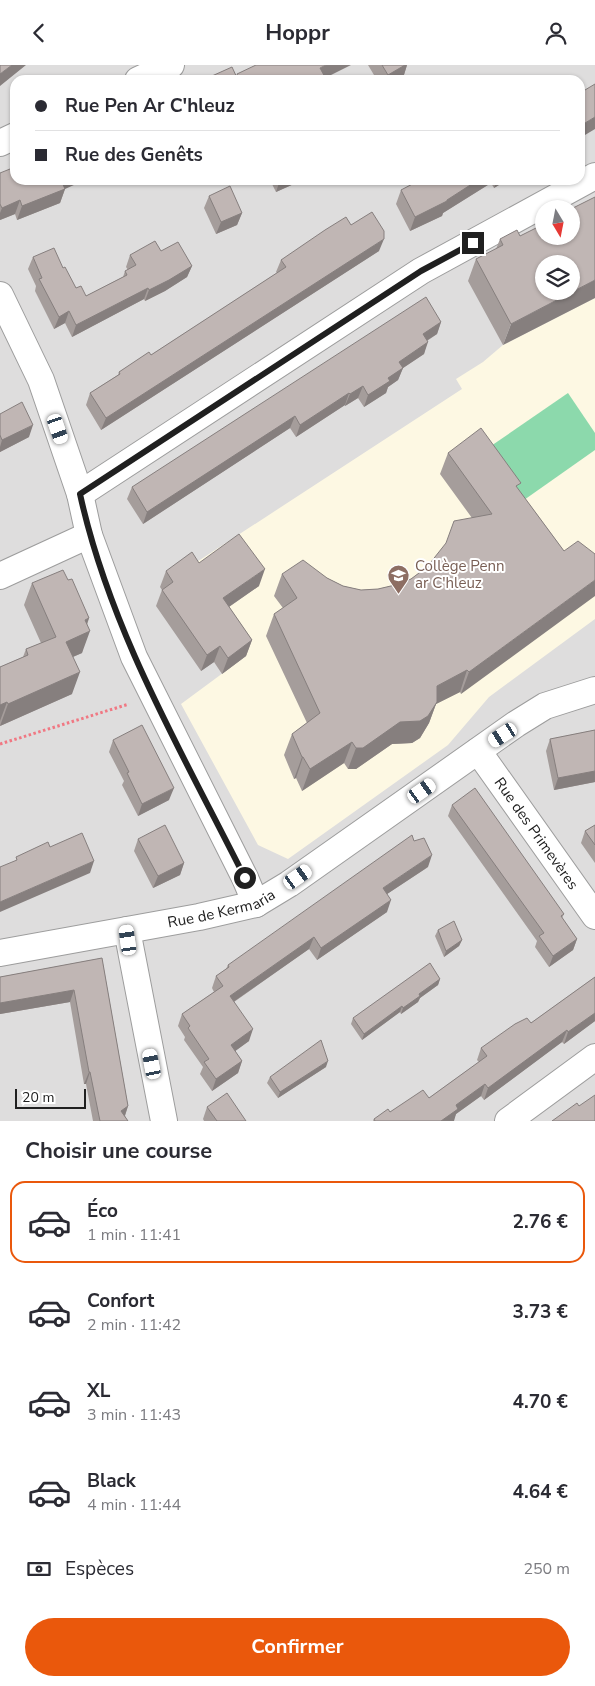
<!DOCTYPE html>
<html lang="fr">
<meta charset="utf-8">
<style>
body{margin:0;font-family:"Nunito Sans",sans-serif;background:#f7f7f7;color:#2b2b33;height:100vh;display:flex;flex-direction:column;font-size:19px;white-space:nowrap}
*{box-sizing:border-box;margin:0}
p{font-size:16px;color:#7c7c81}
.icon{flex:none;width:28px;height:28px;fill:none;stroke:currentColor;stroke-width:2;stroke-linecap:round;stroke-linejoin:round}
.map{position:relative;height:1056px;overflow:hidden}
.side{display:flex;flex-direction:column;background:#fff;flex:1}
.side>*{flex:none}
.top-card{position:absolute;left:10px;top:10px;width:575px;height:110px;border-radius:15px;box-shadow:0 1px 4px #0004;display:grid;align-content:center;height:110px;padding:0 25px;background:#fff}
.needle{width:32px;rotate:170deg}
.buttons{position:absolute;left:535px;top:135px;display:grid;gap:10px}
.buttons a{display:grid;place-items:center;width:45px;height:45px;border-radius:50%;background:#fff;box-shadow:0 1px 4px #0004;font-size:25px}
.scale{position:absolute;left:15px;bottom:12px;width:71px;box-sizing:border-box;padding-left:5px;border:2px solid #202020;border-top:0;font-size:14px;line-height:18px;white-space:nowrap;color:#202020;-webkit-text-stroke:4px #fff;paint-order:stroke}
.end{position:absolute;width:22px;height:22px;margin:-11px;border:6px solid #202020;background:#fff;box-shadow:0 0 0 2px #fff}
.from{border-radius:50%}
.car{position:absolute;width:15px;height:30px;margin:-15px -8px;border-radius:6px;box-shadow:0 0 4px 1px #0007;background:linear-gradient(#fff 24%,#345 0 40%,#fff 0 76%,#345 0 86%,#fff 0)}
.top-card b{display:flex;align-items:center;gap:18px;height:48px;font-size:19px}
.top-card b+b{border-top:1px solid #e1e1e2}
.top-card i{width:12px;height:12px;background:#2b2b33}
ul{padding:0;list-style:none}
li{display:flex;align-items:center;gap:15px;height:82px;margin:0 10px 8px;padding:0 15px;border:2px solid transparent;border-radius:15px}
li div{flex:1}
li b{display:block;font-size:19px}
li em{font-style:normal;font-weight:700}
li.current{border-color:#ea580c}
li>.icon{width:45px;height:45px;stroke-width:1.5}
h2{padding:0 25px;font-size:22px;line-height:60px}
.pay{display:flex;align-items:center;gap:12px;height:55px;padding:0 25px;font-size:19px}
.pay p{margin-inline-start:auto}
.button{display:flex;gap:10px;margin-top:auto;padding:10px 25px}
.button a{flex:1;height:58px;border-radius:30px;background:#ea580c;color:#fff;font-size:20px;font-weight:700;line-height:58px;text-align:center}
header{display:flex;justify-content:space-between;align-items:center;height:65px;padding:0 25px;background:#fff;font-size:22px;font-weight:700}
.map>svg:first-child{display:block}
.residential{fill:#dedddd;fill-rule:evenodd}
.education{fill:#fdf8e3}
.pitch{fill:#8cd9ac}
.lines{fill:none;stroke-linecap:round;stroke-linejoin:round}
.minor-casing{stroke:#9d9d9d;stroke-width:28}
.path{stroke:#f07883;stroke-width:3;stroke-dasharray:2.5 2.5;stroke-linecap:butt}
.minor{stroke:#fff;stroke-width:26}
.wall{fill:#a59d9b}
.shaded-wall{fill:#867f7e}
.building{fill:#c0b6b4;stroke:#867f7e;fill-rule:evenodd}
.route{stroke:#202020;stroke-width:6}
.labels{text-anchor:middle;dominant-baseline:central;stroke-width:4;stroke-linejoin:round;paint-order:stroke}
.education-label{font-size:15px;fill:#785e54;stroke:#fff;text-anchor:start}
.street-label{font-size:15px;fill:#202020;stroke:#fff}
</style>
<header><svg class="icon" aria-label="back" viewBox="0 0 24 24"><path d="M15 5l-7 7 7 7"/></svg>Hoppr<svg class="icon" aria-label="person" viewBox="0 0 24 24"><circle cx="12" cy="8" r="4"/><path d="M4 21q1-7 8-7t8 7"/></svg></header>
<div class="map">
<svg width="595" height="1056" viewBox="0 0 595 1056">
<rect width="100%" height="100%" fill="#f0ebe7"/>
<path class="residential" d="M0 0H595V1056H0ZM15 15H580V115H15ZM544 144H571V171H544ZM544 199H571V226H544Z"/>
<path class="education" d="M595 233V554L489 632 448 680 288 794 258 780 181 639 246 591 186 504 462 324 456 314 483 297 503 280Z"/>
<path class="pitch" d="M568 328 595 368V385L524 435 488 383Z"/>
<g class="lines">
<defs>
<g id="minor">
<path d="M138 15 171 0"/>
<path d="M0 78 15 71"/>
<path d="M0 230 41 315 80 429 89 470 134 592 245 813 256 839"/>
<path d="M80 429 421 206 595 111"/>
<path d="M0 511 89 470"/>
<path id="s1" d="M478 686 595 851"/>
<path d="M127 865 164 1056"/>
<path id="s2" d="M0 888 199 852 256 839 289 819 516 659 545 641 595 625"/>
<path d="M508 1056 595 992"/>
</g>
</defs>
<use href="#minor" class="minor-casing"/>
<path class="path" d="M0 679 129 639"/>
<use href="#minor" class="minor"/>
</g>
<path class="wall" d="M368 0H407L403 13 400 15H377Z
M0 108 65 124 60 138 17 155 15 149 0 155Z
M270 115H297L296 118 276 127Z
M420 115H507L494 123 491 118 443 148 442 151 410 166 396 139 401 125Z
M209 131 242 148 237 160 216 169 204 143Z
M351 160 379 186 101 365 86 340 90 328 118 310 119 307 151 290 277 208 276 207 281 195Z
M520 171H544L503 280 468 216 476 194 496 184 500 174Z
M161 186 192 201 187 212 165 226 145 236 144 234 72 272 65 258 54 264 35 226 36 221 28 204 33 192 63 203 76 223 86 231 123 212 125 206 128 205 126 202 130 190Z
M441 257 437 269 427 276 424 289 403 303 398 315 388 322 386 328 364 342 358 333 345 341V340L296 372 290 363 143 459 127 434 132 422Z
M0 349 29 372 0 387Z
M448 388 518 424 564 486 461 629 460 627 436 639 429 658 420 673 412 678 392 679 356 704H348L344 698 302 726 296 713 294 714 284 690 292 669 307 658 266 571 274 549 283 543 274 531 282 509 327 513 343 521 361 525 378 524 395 520 411 514 427 502 472 453 440 409Z
M199 498 259 521 229 542 252 575 246 591 222 609 214 597 201 606 156 541 162 525 160 522 166 506Z
M68 515 89 553 87 560 82 588 73 592 72 629 0 661V602L23 592 26 584 41 578 24 540 32 518Z
M595 665V717L554 725 546 686 550 674Z
M113 675 169 735 138 751 122 720 124 716 109 687Z
M452 740 564 849 562 853 577 874 573 885 549 902 535 882 537 876 448 751Z
M595 760V798L581 778 585 766Z
M138 774 184 798 180 810 153 823 134 786Z
M428 802 387 829V847L317 895 309 884 234 937 249 976 235 986 242 996 238 1008 212 1026 200 1009 203 1002 184 975 185 972 178 961 182 949 214 927 212 923 216 911 226 904 228 900Z
M438 865 462 875 459 881 444 892 435 871Z
M102 893 128 1041 125 1051 128 1056H93L86 1019H84L70 937 0 949V912Z
M595 912V956L564 979 562 977 484 1035 481 1031 456 1049 453 1056H373L374 1054 390 1047 429 1033 479 997 477 995 481 983 531 958Z
M440 914 438 920 420 933 418 937 401 949 400 947 362 975 351 959 353 953Z
M326 1002 278 1033 267 1018 270 1012Z
M207 1042 246 1056H204L203 1054Z"/>
<path class="shaded-wall" d="M12 0H26L0 21V9Z
M326 0H351L321 15 320 3Z
M405 0H407L403 13 400 15H387L388 10Z
M595 52V64L580 73V61Z
M60 115H85L65 124 60 138 17 155 22 141Z
M280 115H297L296 118 276 127Z
M478 115H492L491 118 443 148 442 151 410 166 415 152 447 135Z
M497 115H507L494 123Z
M20 135 15 149 0 155V148L2 143Z
M242 148 237 160 216 169 221 157Z
M384 174 379 186 101 365 106 353Z
M192 201 187 212 165 226 145 236 149 225Z
M595 215V233L503 280 511 259Z
M148 223 144 234 72 272 76 260Z
M69 246 65 258 54 264 59 252Z
M441 257 437 269 418 281 423 269Z
M428 277 424 289 403 303 398 315 388 322 386 328 364 342 368 330 399 297Z
M363 321 358 333 345 341 350 329Z
M349 328 345 340 296 372 300 360Z
M295 351 290 363 143 459 147 447Z
M33 360 29 372 0 387V382L2 375Z
M265 504 259 521 217 550 223 533Z
M595 515V531L461 629 469 607Z
M89 553 83 569 90 566 82 588 58 598 66 577 85 555Z
M252 575 246 591 222 609 228 593Z
M220 581 214 597 201 606 207 590Z
M467 605 460 627 436 639 429 658 420 673 412 678 392 679 356 704H348L356 683 437 621Z
M80 607 72 629 0 661 8 639Z
M7 637 0 656V640Z
M352 677 344 698 302 726 310 704Z
M302 692H303L296 713 294 714Z
M595 706V717L554 725 558 713Z
M174 723 169 735 138 751 142 739Z
M432 790 428 802 378 835 383 823Z
M94 796 90 808 0 847V837Z
M184 798 180 810 153 823 158 811Z
M391 835 387 847 317 895 321 883Z
M314 872 309 884 226 942 230 931Z
M577 874 573 885 549 902 553 891Z
M462 875 459 881 444 892 446 886Z
M440 914 438 920 420 933 418 937 401 949 403 943 419 929Z
M74 925 70 937 0 949V938Z
M402 941 400 947 362 975 364 969Z
M595 948V956L564 979 568 967Z
M253 964 249 976 227 992 231 980Z
M567 965 562 977 484 1035 488 1023Z
M242 996 238 1008 212 1026 216 1014Z
M328 996 326 1002 278 1033 280 1027Z
M89 1007H90L86 1019H84Z
M485 1019 481 1031 456 1049 454 1056H441L456 1040Z
M128 1041 124 1053 121 1046Z"/>
<path class="building" d="M0 0H12L0 9Z
M256 0H326L320 3 326 14 324 15H239L237 9Z
M382 0H405L388 10Z
M232 2 238 15H203Z
M595 19V52L580 61V28Z
M15 102V115H61L65 124 22 141 20 135 2 143 0 139V108Z
M420 115H478L447 135V136L415 152 401 125Z
M230 121 242 148 221 157 209 131Z
M595 132V215L511 259 476 194 503 180 500 174 517 165 520 171 544 159V171H571V144ZM544 199H571V226H544Z
M372 147 384 166V174L106 353 90 328 120 309 119 307 149 287 151 290 286 202 281 195 325 165 346 152 351 160Z
M155 176 161 186 178 177 192 201 169 215 149 225 148 223 76 260 69 246 59 252 39 214 42 213 33 192 54 183 63 203 65 202 76 223 81 221 86 231 127 210 125 206 136 200 130 190Z
M426 232 441 257 423 269 428 277 399 297 403 303 388 313 390 316 368 330 363 321 350 329 349 328 300 360 295 351 147 447 132 422Z
M22 337 33 360 2 375 0 370V349Z
M481 363 521 418 516 421 564 486 578 476 595 489V515L469 607 467 605 437 621V637L428 651 420 656 400 657 363 683H356L352 677 310 704 303 692H302L292 669 320 648 274 549 297 533 282 509 303 495 327 513 343 521 361 525 378 524 395 520 411 514 427 502 446 478 454 456 492 449 448 388Z
M239 469 265 504 223 533 252 575 228 593 220 581 207 590 162 525 173 517 166 506 192 487 199 498Z
M63 505 68 515 72 514 89 553 85 555 90 566 66 577 80 607 8 639 7 637 0 640V602L28 590 26 584 56 572 32 518Z
M142 660 174 723 142 739 127 708 129 707 113 675Z
M595 665V706L558 713 550 674Z
M475 723 564 849 561 851 577 874 553 891 539 871 544 868 452 740Z
M165 760 184 798 158 811 138 774Z
M595 760V780L585 766Z
M82 768 94 796 0 837V802L17 795 16 792 48 777 50 782Z
M412 770 414 776 424 773 432 790 383 823 391 835 321 883 314 872 230 931 253 964 231 980 242 996 216 1014 204 997 209 994 188 963 190 961 182 949 223 921 216 911 229 902 228 900Z
M454 856 462 875 446 886 438 865Z
M102 893 128 1041 121 1046 128 1056H100L90 1007H89L74 925 0 938V912Z
M430 898 440 914 419 929 420 931 403 943 402 941 364 969 353 953Z
M595 912V948L568 967 567 965 488 1023 485 1019 456 1040 458 1044 441 1056H375L374 1054 388 1044 390 1047 423 1025 429 1033 487 991 481 983 515 959 527 953 531 958Z
M321 975 328 996 280 1027 270 1012Z
M227 1028 246 1056H217L207 1042Z
M595 1030V1056H552L577 1038 579 1041Z"/>
<g class="lines">
<path class="route" d="M245 813C183 689 110 566 80 429L421 206 473 178"/>
</g>
<defs>
<symbol id="school-pin" viewBox="-11 -11 22 30"><path d="M0 17L-7.5 6A9.5 9.5 0 1 1 7.5 6Z" fill="#8d6e63" stroke="#fff"/><path d="M0-5L7-2L0 1L-7-2ZM-4 1L0 2.5L4 1V4Q0 6-4 4Z" fill="#fff"/></symbol>
</defs>
<g fill-rule="evenodd">
<use href="#school-pin" x="386" y="498" width="25" height="34"/>
</g>
<g class="labels">
<g class="education-label">
<text x="415" y="501">Collège Penn<tspan x="415" dy="17">ar C'hleuz</tspan></text>
</g>
<g class="street-label">
<text stroke="none"><textPath href="#s1" startOffset="101">Rue des Primevères</textPath></text>
<text stroke="none"><textPath href="#s2" startOffset="226">Rue de Kermaria</textPath></text>
</g>
</g>
</svg>
<div class="buttons">
<a><svg class="needle" viewBox="-14 -14 28 28"><path d="M0-13l5 13h-10z" fill="#e53935"/><path d="M0 13l5-13h-10z" fill="#7c7c81"/></svg></a>
<a><svg class="icon" aria-label="layers" viewBox="0 0 24 24"><path d="M12 4l9 5-9 5-9-5zM3 14l9 5 9-5"/></svg></a>
</div>
<div class="scale">20 m</div>
<i class="end from" style="left:245px;top:813px"></i>
<i class="end" style="left:473px;top:178px"></i>
<i class="car" style="left:58px;top:364px;rotate:161deg"></i>
<i class="car" style="left:503px;top:670px;rotate:237deg"></i>
<i class="car" style="left:422px;top:726px;rotate:55deg"></i>
<i class="car" style="left:298px;top:812px;rotate:55deg"></i>
<i class="car" style="left:128px;top:875px;rotate:352deg"></i>
<i class="car" style="left:152px;top:999px;rotate:349deg"></i>
<div class="top-card">
<b><i class="from"></i>Rue Pen Ar C'hleuz</b>
<b><i></i>Rue des Genêts</b>
</div>
</div>
<section class="side">
<h2>Choisir une course</h2>
<ul>
<li class="current"><svg class="icon" aria-label="car" viewBox="0 0 24 24"><path d="M5 17H2v-5l4-1 3-4h7l3 4 3 1v5h-3M9 17h6M6 11h13"/><circle cx="7" cy="17" r="2"/><circle cx="17" cy="17" r="2"/></svg><div><b>Éco</b><p>1 min · 11:41</p></div><em>2.76 €</em></li>
<li><svg class="icon" aria-label="car" viewBox="0 0 24 24"><path d="M5 17H2v-5l4-1 3-4h7l3 4 3 1v5h-3M9 17h6M6 11h13"/><circle cx="7" cy="17" r="2"/><circle cx="17" cy="17" r="2"/></svg><div><b>Confort</b><p>2 min · 11:42</p></div><em>3.73 €</em></li>
<li><svg class="icon" aria-label="car" viewBox="0 0 24 24"><path d="M5 17H2v-5l4-1 3-4h7l3 4 3 1v5h-3M9 17h6M6 11h13"/><circle cx="7" cy="17" r="2"/><circle cx="17" cy="17" r="2"/></svg><div><b>XL</b><p>3 min · 11:43</p></div><em>4.70 €</em></li>
<li><svg class="icon" aria-label="car" viewBox="0 0 24 24"><path d="M5 17H2v-5l4-1 3-4h7l3 4 3 1v5h-3M9 17h6M6 11h13"/><circle cx="7" cy="17" r="2"/><circle cx="17" cy="17" r="2"/></svg><div><b>Black</b><p>4 min · 11:44</p></div><em>4.64 €</em></li>
</ul>
<div class="pay"><svg class="icon" aria-label="cash" viewBox="0 0 24 24"><path d="M3 7h18v10H3z"/><circle cx="12" cy="12" r="2"/></svg>Espèces<p>250 m</p></div>
<div class="button"><a>Confirmer</a></div>
</section>
